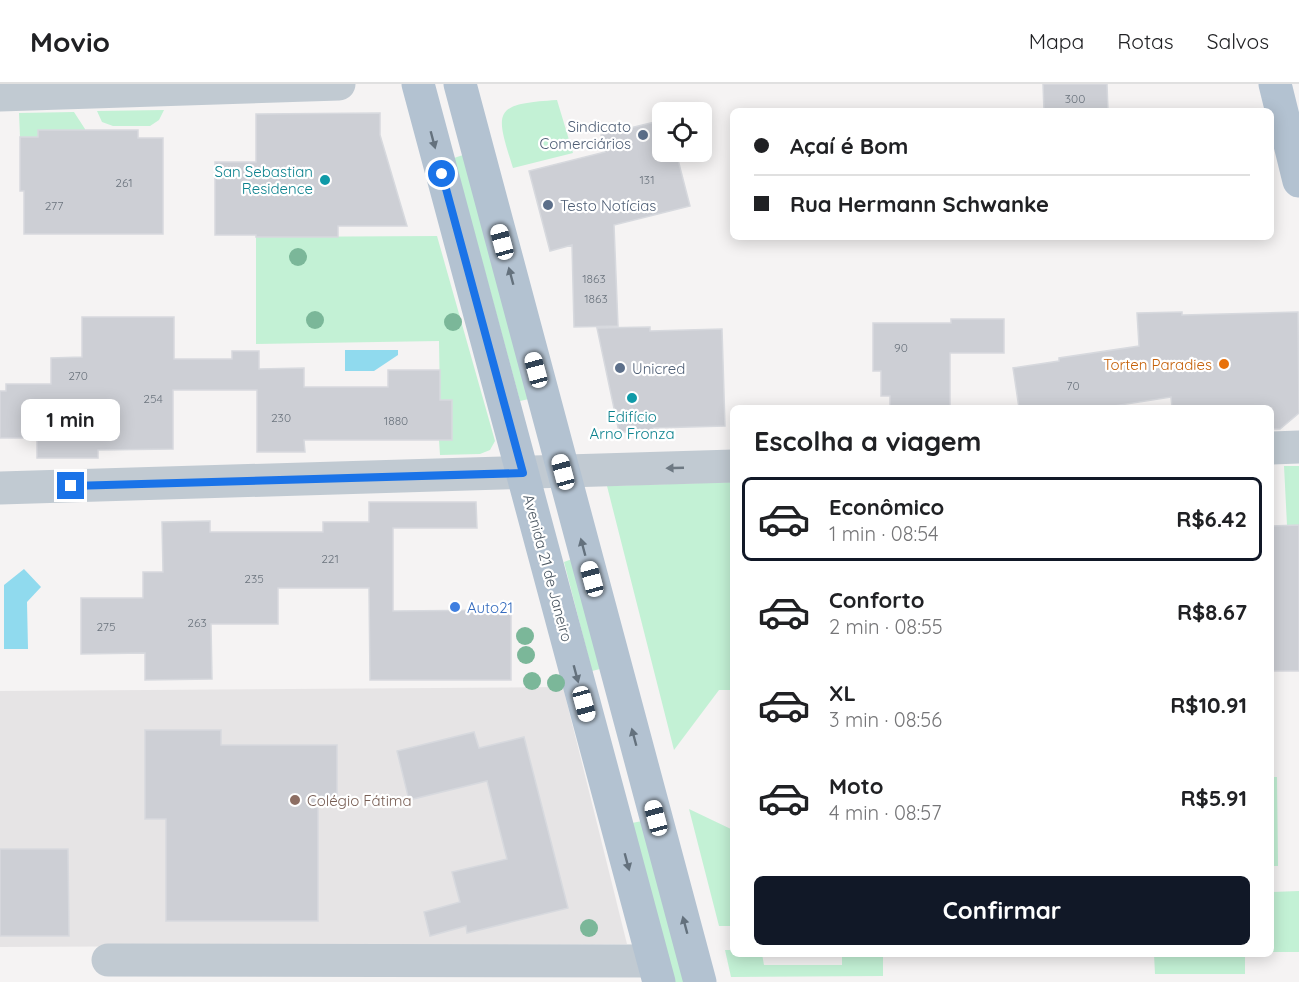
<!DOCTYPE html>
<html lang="pt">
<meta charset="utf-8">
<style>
body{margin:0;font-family:Quicksand,sans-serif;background:#f2f2f2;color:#202124;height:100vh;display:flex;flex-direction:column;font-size:22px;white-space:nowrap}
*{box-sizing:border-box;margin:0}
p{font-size:20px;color:#757577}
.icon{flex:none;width:33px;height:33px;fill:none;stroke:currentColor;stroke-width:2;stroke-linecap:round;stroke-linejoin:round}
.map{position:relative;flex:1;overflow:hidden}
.panel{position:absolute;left:730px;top:321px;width:544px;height:552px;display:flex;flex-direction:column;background:#fff;border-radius:9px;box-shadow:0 3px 15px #0003}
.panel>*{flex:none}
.hud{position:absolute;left:730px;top:24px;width:544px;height:132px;border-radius:9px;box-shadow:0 3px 15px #0003;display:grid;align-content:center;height:132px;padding:0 24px;background:#fff}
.controls{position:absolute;left:652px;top:18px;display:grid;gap:12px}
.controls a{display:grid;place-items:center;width:60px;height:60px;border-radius:9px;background:#fff;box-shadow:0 3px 15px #0003;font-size:30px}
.end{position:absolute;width:27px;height:27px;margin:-14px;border:8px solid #1a73e8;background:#fff;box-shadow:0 0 0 3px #fff}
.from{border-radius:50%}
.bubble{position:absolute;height:42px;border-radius:9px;background:#fff;box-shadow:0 3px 15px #0003;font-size:20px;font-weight:700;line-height:42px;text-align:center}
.car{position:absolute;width:18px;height:36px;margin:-18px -9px;border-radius:8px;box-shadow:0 0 4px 2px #0007;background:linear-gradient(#fff 24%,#345 0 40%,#fff 0 76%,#345 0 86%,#fff 0)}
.hud b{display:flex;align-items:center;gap:21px;height:57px;font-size:22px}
.hud b+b{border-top:2px solid #e0e0e0}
.hud i{width:15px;height:15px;background:#202124}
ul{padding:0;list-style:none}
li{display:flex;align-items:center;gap:18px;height:84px;margin:0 12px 9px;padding:0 12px;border:3px solid transparent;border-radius:9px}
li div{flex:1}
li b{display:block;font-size:22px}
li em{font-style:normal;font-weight:700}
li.active{border-color:#111827}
li>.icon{width:54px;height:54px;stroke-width:1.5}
h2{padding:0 24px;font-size:27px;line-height:72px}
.action{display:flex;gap:12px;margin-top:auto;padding:12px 24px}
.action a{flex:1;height:69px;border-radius:9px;background:#111827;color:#fff;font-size:24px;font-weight:700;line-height:69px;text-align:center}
header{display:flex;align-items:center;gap:36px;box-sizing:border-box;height:84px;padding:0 30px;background:#fff;border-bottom:2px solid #e0e0e0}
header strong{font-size:28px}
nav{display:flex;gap:33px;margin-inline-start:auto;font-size:21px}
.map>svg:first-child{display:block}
.education{fill:#e6e4e5}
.green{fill:#c3f1d5}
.water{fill:#90daee}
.building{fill:#cdcfd5;stroke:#d7d9de;stroke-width:1.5}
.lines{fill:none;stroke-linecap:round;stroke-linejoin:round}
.minor{stroke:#c1cad2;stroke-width:33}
.major{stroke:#b3c2d1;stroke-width:33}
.tree{fill:#7bb799}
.oneway{fill:#64717d}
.oneway2{fill:#6e7983}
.route{stroke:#1a73e8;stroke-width:8}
.service-dot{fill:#5c6f8a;stroke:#fff;stroke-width:2}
.culture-dot{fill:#0f9aa8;stroke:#fff;stroke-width:2}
.food-dot{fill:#e8710a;stroke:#fff;stroke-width:2}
.shop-dot{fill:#3f7fe0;stroke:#fff;stroke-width:2}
.education-dot{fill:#8d6e63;stroke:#fff;stroke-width:2}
.labels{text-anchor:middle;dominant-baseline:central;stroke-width:4.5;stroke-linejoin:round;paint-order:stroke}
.number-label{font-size:12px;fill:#6b747e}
.service-label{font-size:15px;fill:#4e5e75;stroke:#fff;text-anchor:start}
.culture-label{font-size:15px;fill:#0d838f;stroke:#fff;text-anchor:end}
.food-label{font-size:15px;fill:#c56008;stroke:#fff;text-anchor:end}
.street-label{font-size:15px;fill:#4a5661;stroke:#fff}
.shop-label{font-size:15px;fill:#366cbe;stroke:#fff;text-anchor:start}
.education-label{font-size:15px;fill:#785e54;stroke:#fff;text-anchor:start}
</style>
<header>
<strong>Movio</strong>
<nav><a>Mapa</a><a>Rotas</a><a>Salvos</a></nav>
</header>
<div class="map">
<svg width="1299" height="898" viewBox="0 0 1299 898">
<rect width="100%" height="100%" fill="#f5f3f3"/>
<path class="education" d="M563 603 627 860 0 863V607Z"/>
<path class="green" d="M557 16 573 69 513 84C495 27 492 20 557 16Z
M164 26 159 36 150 42H113L102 38 97 27Z
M74 28 85 45V62L38 53H20L19 29Z
M463 71 529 315 520 317 454 74Z
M437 152 495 357 490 366 480 370 440 371 439 356 452 316H440L439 257 256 260V153Z
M1284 382H1299V441H1287Z
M733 398V606H719L674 666 607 402Z
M572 475 600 585 592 587 564 478Z
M1272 693H1277L1278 782H1272Z
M689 725 733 746V842H719Z
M642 737 685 898H675L632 739Z
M1299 807V868H1272V808Z
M725 866H733L734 870H762L764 881H842V870H883V892L731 893Z
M1154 870H1245V890H1155Z"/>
<path class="water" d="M345 266H398V271L374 287H345Z
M24 485 41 503 27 518 28 565H4V501Z"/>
<path class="building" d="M1043 0H1107L1108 27H1044Z
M380 29V51L407 142H338V153H256V151H215V78H256V30Z
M663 36V68H676L690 122 614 141 618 242 574 243 572 161 550 167 529 87 605 68 601 51Z
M38 46H138V54H163V150H24V107H20V53H38Z
M1182 228V231L1298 228 1299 329 1280 345H1272V324H1172L1171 313 1101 324H1019L1013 284 1059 277V274L1139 262 1137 229Z
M82 233H174V275H232V267H259V285L304 284V303H388V286H440V316H452V356H304L305 368H257V306H173V365L98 366V374H37V354H0V307H6V300H51V274L82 273Z
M951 235H1004V269H950V324H890V312H881V287H873V239H951Z
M650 243V247L722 245 725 342 653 344V348H619L597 244Z
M369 418H476L477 444H393V527L511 526V596H370L369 504H278V540H211L212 595 145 596V569L81 570V514H143V488H163L162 438 210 437V448H323V438H369Z
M1299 441V587H1272V442Z
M145 646H221V661H337V721H318V837H166V735H145Z
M474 648 479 664 524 653 568 824 467 849 466 842 430 852 424 828 460 818 452 788 507 775 487 697 409 716 397 667Z
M0 765H68L69 852H0Z"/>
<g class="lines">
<path class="minor" d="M0 11 339 0
M1272 364 1299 363
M0 404 734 382
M108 876 653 877"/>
<path class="major" d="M418 0 659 898
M460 0 700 898
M1275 0 1299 97"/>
</g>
<g class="tree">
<circle cx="298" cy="173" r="9"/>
<circle cx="315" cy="236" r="9"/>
<circle cx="453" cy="238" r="9"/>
<circle cx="525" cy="552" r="9"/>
<circle cx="526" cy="571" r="9"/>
<circle cx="532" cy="597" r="9"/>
<circle cx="556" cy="599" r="9"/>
<circle cx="589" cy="844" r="9"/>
</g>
<defs><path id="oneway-solid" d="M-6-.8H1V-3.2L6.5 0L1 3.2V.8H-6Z" transform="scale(1.5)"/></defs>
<g class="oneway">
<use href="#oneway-solid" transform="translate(433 56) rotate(75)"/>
<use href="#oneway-solid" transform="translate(511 192) rotate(-105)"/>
<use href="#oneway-solid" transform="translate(583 463) rotate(-105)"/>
<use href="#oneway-solid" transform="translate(576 590) rotate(75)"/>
<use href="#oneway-solid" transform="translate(634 653) rotate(-105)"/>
<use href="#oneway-solid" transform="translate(627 778) rotate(75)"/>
<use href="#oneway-solid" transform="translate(685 841) rotate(-105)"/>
</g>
<use class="oneway2" href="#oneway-solid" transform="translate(675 384) rotate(178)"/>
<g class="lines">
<path class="route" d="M71 402 523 389 442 90"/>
</g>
<g class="service-dot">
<circle cx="643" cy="51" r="6"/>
<circle cx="548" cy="121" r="6"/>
<circle cx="620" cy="284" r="6"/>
</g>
<g class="culture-dot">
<circle cx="325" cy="96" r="6"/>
<circle cx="632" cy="314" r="6"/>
</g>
<circle class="food-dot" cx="1224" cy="280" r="6"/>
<circle class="shop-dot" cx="455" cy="523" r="6"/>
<circle class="education-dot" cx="295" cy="716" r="6"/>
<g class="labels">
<g class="number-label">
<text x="1075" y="14">300</text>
<text x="647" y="95">131</text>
<text x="124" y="98">261</text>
<text x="54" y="121">277</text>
<text x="594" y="194">1863</text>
<text x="596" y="214">1863</text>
<text x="901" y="263">90</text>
<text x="78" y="291">270</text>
<text x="1073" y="301">70</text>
<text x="153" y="314">254</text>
<text x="281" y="333">230</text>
<text x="396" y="336">1880</text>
<text x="330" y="474">221</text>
<text x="254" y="494">235</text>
<text x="197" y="538">263</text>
<text x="106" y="542">275</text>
</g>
<g class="service-label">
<text x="631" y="42" text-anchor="end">Sindicato<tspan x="631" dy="17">Comerciários</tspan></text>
<text x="560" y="121">Testo Notícias</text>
<text x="632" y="284">Unicred</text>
</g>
<g class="culture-label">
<text x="313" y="87">San Sebastian<tspan x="313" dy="17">Residence</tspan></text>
<text x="632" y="332" text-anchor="middle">Edifício<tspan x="632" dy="17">Arno Fronza</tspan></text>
</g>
<g class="food-label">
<text x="1212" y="280">Torten Paradies</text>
</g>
<g class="street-label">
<text transform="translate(548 484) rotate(75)">Avenida 21 de Janeiro</text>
</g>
<g class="shop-label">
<text x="467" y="523">Auto21</text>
</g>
<g class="education-label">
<text x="307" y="716">Colégio Fátima</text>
</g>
</g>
</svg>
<div class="controls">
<a><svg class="icon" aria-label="locate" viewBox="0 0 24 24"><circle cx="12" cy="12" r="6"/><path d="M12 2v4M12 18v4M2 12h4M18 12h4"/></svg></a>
</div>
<i class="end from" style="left:442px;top:90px"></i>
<i class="end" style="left:71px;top:402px"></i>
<div class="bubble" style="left:21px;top:315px;width:99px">1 min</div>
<i class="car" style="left:502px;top:158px;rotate:345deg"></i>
<i class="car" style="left:536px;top:286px;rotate:345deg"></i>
<i class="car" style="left:563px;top:388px;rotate:345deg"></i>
<i class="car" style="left:592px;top:495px;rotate:345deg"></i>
<i class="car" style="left:584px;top:620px;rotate:165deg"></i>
<i class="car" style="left:656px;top:734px;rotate:345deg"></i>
<div class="hud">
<b><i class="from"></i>Açaí é Bom</b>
<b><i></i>Rua Hermann Schwanke</b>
</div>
<section class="panel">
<h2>Escolha a viagem</h2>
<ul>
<li class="active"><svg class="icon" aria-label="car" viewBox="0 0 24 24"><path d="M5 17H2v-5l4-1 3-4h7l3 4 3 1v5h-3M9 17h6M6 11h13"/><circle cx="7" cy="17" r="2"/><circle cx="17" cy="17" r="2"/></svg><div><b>Econômico</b><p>1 min · 08:54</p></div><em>R$6.42</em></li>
<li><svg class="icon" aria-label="car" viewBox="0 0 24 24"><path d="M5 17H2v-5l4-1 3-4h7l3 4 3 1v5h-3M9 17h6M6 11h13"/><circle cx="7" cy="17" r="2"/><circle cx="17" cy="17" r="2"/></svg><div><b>Conforto</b><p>2 min · 08:55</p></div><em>R$8.67</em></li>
<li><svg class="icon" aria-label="car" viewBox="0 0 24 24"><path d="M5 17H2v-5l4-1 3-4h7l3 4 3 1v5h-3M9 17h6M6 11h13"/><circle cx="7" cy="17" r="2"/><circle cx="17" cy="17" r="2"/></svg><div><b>XL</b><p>3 min · 08:56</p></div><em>R$10.91</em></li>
<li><svg class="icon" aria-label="car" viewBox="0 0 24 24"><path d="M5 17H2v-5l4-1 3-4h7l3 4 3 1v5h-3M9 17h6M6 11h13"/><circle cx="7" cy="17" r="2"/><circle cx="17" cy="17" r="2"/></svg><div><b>Moto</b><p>4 min · 08:57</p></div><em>R$5.91</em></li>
</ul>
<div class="action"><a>Confirmar</a></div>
</section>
</div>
